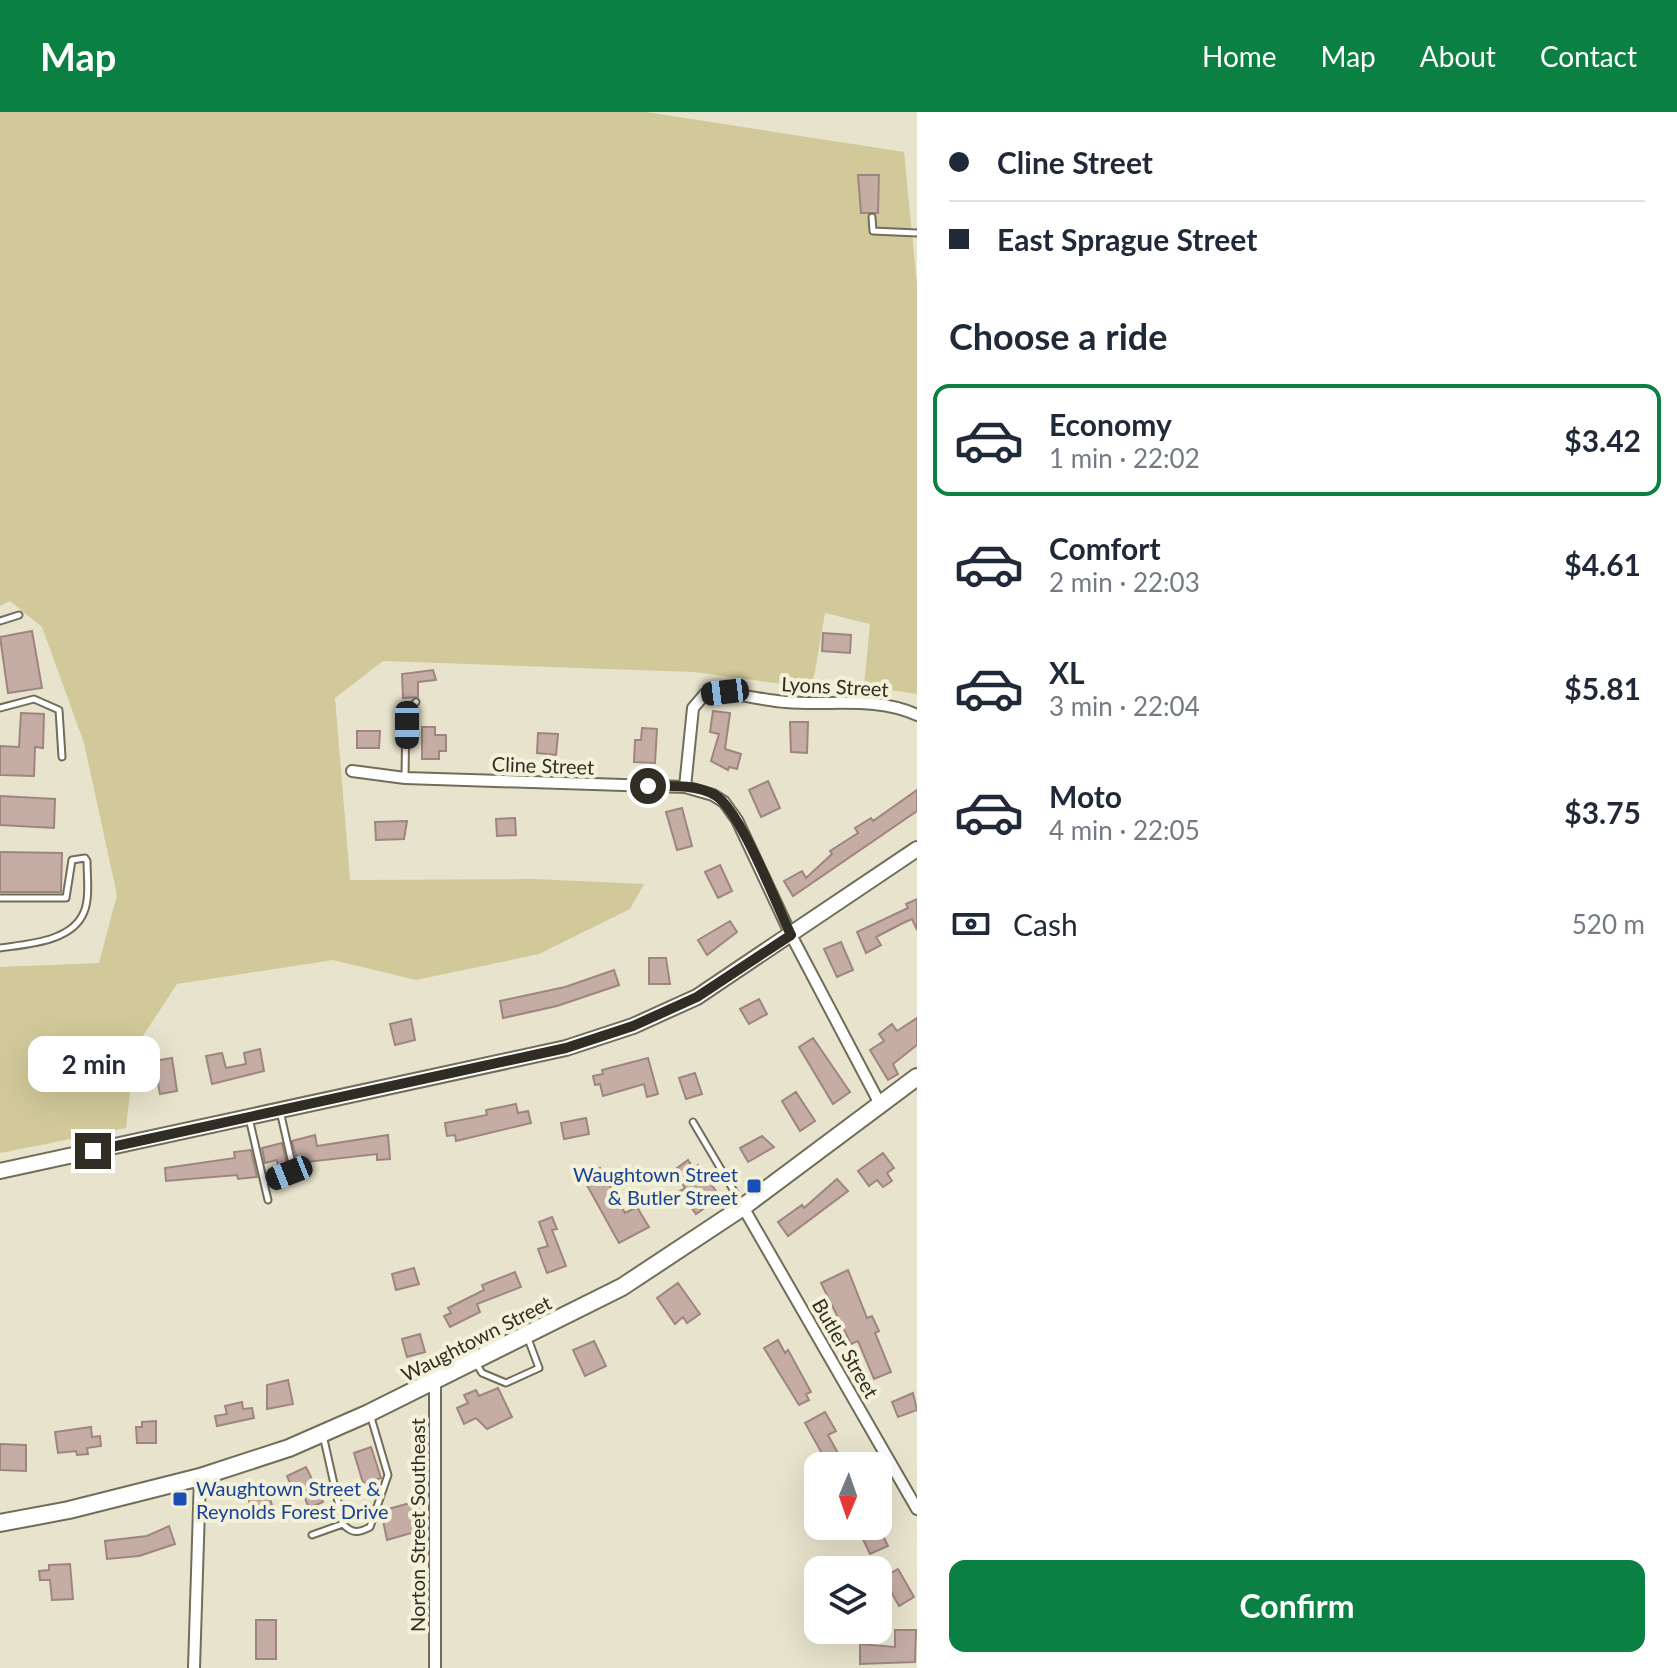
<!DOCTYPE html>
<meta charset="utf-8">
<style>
body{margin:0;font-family:Lato,sans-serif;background:#f2f2f3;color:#1f2937;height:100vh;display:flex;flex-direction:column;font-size:30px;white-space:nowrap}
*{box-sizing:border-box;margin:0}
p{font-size:26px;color:#747a83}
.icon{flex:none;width:44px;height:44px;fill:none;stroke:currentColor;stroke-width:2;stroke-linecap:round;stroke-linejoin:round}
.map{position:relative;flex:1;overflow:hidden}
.sheet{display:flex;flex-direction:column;background:#fff;width:760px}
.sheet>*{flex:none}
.top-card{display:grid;align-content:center;height:176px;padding:0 32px;background:#fff}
.needle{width:52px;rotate:182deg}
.fabs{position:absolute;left:804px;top:1340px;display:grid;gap:16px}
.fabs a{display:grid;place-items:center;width:88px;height:88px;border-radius:16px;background:#fff;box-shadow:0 8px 32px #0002;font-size:40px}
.end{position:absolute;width:36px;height:36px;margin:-18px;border:10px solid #2f2d24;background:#fff;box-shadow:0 0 0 4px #fff}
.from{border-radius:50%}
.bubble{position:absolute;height:56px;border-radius:16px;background:#fff;box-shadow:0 8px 32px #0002;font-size:26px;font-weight:700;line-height:56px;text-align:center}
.car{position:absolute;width:24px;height:48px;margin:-24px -12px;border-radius:10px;box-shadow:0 0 6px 2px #0007;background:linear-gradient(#222 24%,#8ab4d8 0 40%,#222 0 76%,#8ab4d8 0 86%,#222 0)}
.top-card b{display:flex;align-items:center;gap:28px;height:76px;font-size:30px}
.top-card b+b{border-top:2px solid #e0e1e3}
.top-card i{width:20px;height:20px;background:#1f2937}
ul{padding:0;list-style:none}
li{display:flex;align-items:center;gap:24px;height:112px;margin:0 16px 12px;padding:0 16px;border:4px solid transparent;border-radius:16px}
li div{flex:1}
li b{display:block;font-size:30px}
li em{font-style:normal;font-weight:700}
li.active{border-color:#0b8043}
li>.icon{width:72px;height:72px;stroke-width:1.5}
h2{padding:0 32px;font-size:36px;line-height:96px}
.pay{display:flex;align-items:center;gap:20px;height:88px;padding:0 32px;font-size:30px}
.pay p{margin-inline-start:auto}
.button{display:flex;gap:16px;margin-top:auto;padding:16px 32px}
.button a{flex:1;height:92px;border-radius:16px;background:#0b8043;color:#fff;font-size:32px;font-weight:700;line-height:92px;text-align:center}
header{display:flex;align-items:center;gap:48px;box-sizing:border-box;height:112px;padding:0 40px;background:#0b8043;color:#fff}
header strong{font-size:38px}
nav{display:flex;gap:44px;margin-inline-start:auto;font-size:28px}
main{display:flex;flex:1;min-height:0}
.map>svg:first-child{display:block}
.green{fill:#d1c999}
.building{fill:#c5aca5;stroke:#9e867f;stroke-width:2}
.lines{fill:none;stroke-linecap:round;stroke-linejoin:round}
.lane-casing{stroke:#716d59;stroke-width:9}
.street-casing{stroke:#716d59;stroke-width:14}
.secondary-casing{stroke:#716d59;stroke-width:18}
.primary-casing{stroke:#716d59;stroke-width:20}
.lane{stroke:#fff;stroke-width:5}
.street{stroke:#fff;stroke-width:10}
.secondary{stroke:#fff;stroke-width:14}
.primary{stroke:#fff;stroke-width:16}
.route{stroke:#2f2d24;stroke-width:10}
.transit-dot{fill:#1a4fb4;stroke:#f4f1d9;stroke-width:3}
.labels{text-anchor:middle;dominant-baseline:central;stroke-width:8;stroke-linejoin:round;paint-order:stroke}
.street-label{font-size:20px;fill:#2f2d24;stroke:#f4f1d9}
.transit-label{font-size:20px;fill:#164399;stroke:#f4f1d9;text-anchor:end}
</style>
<header>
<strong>Map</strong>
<nav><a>Home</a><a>Map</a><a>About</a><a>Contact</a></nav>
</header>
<main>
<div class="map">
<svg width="917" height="1556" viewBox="0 0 917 1556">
<rect width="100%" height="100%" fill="#e7e3cc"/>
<path class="green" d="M0 0H646L904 40 917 173V582L864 574 870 512 825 501 812 576 694 560 383 549 335 586 350 768 535 767 644 772 630 797 539 842 416 868 333 848 177 872 135 936 126 1016 0 1041V855L99 851 117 783 84 631 42 515 10 489 0 494Z"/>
<path class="building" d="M858 63H879L878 101H861Z
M32 519 42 576 8 581 0 525Z
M823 521 851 523 850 541 822 539Z
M433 558 436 568 418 570V585L403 586 402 562Z
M713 599 730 601 725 637 741 642 737 657 729 655 728 658 711 649 719 622 710 620Z
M21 601 44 602 43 636 35 635 34 664 0 663V634L19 635Z
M790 610H808L807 641 791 640Z
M422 615H435V623H446V639H439V647H422Z
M642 616 657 617 655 651 634 650 635 628H641Z
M357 619H380L379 636H357Z
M538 621 558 622 556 643 537 641Z
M768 669 780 696 761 705 749 678Z
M917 678V699L793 784 784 769 802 759 806 766 832 742 830 739 858 721 855 716 871 706 873 709Z
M0 684 55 687 54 716 0 713Z
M682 696 692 734 677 738 666 700Z
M515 706 516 723 497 724 496 707Z
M407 709 404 727 376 728 375 710Z
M0 740 62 741 61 780H0Z
M720 753 732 779 718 786 705 760Z
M917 787V818L912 807 903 811 876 825 881 833 866 841 857 820 908 796 906 792Z
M730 809 737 820 707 843 698 828Z
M841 830 853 858 837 865 824 837Z
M649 846H666L670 872H649Z
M614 858 619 873 557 894 503 906 500 889 565 875Z
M759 887 767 902 749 912 740 897Z
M917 906V933L893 952 898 962 888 968 870 938 884 929 879 922 892 912 897 919Z
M411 907 415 928 395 933 390 912Z
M813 926 850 980 833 992 799 935Z
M260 937 264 959 212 972 206 944 222 941 226 956 246 952 244 941Z
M172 946 177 979 160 982 154 949Z
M648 946 658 982 647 985 644 972 603 984 600 972 595 973 593 964 603 962 602 958Z
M695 961 702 982 686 987 679 966Z
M796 980 815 1009 800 1019 782 989Z
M516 992 518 1001 528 999 531 1011 456 1029 455 1023 447 1024 445 1011 487 1003 486 998Z
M586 1006 589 1022 564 1027 561 1011Z
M315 1023 317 1034 388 1023 390 1047 377 1048V1042L298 1051 292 1029Z
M762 1024 774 1035 748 1050 740 1036Z
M282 1031 287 1053 278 1055 277 1048 265 1051 262 1036Z
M251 1038 257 1065 238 1067 237 1063 166 1069 165 1056 235 1046 234 1040Z
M883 1041 894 1056 887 1061 892 1069 883 1075 877 1068 869 1074 858 1059Z
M688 1048 693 1056 698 1053 720 1085 696 1102 680 1079 685 1076 673 1059Z
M600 1056 625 1101 637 1095 649 1115 619 1131 583 1066Z
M837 1067 848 1079 788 1124 778 1110 802 1093 804 1096Z
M552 1105 557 1117 552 1118 566 1154 547 1161 538 1137 548 1134 539 1110Z
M414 1156 419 1172 396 1178 392 1162Z
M848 1158 867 1206 872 1204 879 1219 875 1221 891 1260 874 1267 858 1229 851 1232 821 1171Z
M515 1160 521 1175 477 1192 480 1200 450 1215 444 1204 451 1201 448 1196 484 1178 482 1173Z
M678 1171 700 1202 687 1211 683 1205 675 1212 657 1186Z
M420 1222 425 1240 407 1245 402 1227Z
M778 1228 785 1241 788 1238 811 1280 806 1282 809 1288 799 1293 764 1236Z
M594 1229 606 1254 585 1264 573 1238Z
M288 1268 293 1292 267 1297V1273Z
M498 1276 512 1305 487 1317 476 1306 464 1312 457 1296 468 1291 464 1283 476 1278 479 1284Z
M913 1281 917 1298 898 1305 892 1290Z
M242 1290 243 1297 252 1296 254 1306 217 1314 215 1304 227 1302 225 1294Z
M825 1300 836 1319 828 1323 845 1354H825L821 1347 824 1345 805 1311Z
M156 1309V1331H137L136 1315H142V1310Z
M91 1315 92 1325 100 1324 101 1334 87 1336 88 1342 77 1343 76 1339 58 1341 55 1320Z
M0 1332 26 1333V1359L0 1358Z
M371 1335 381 1366 363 1371 354 1341Z
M306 1355 323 1390 309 1396 300 1375 293 1378 287 1364Z
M266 1374 276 1406 261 1410 259 1404 254 1405 246 1380Z
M417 1389 425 1417 387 1428 381 1399Z
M878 1413 888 1434 870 1442 860 1421Z
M169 1414 175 1432 139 1444 107 1447 105 1429 147 1424Z
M70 1452 73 1487 52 1488 50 1468H40L39 1459 49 1458V1453Z
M898 1457 914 1485 899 1494 883 1465Z
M256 1508H276V1547H256Z
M895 1518H916L915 1550 860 1552V1532L895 1535Z"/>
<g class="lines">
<defs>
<path id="lane" d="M872 105 873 119 917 121
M0 509 19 503
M0 596 34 587 59 598 62 645
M405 665 406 600 416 590
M0 786H66L72 748 85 746 87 749C87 764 90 786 84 800 72 830 27 832 0 836
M249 1006 268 1088
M693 1010 741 1091
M264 1070 293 1056 280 999
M476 1251 482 1261 506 1271 539 1256 527 1224
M323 1323 343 1412C352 1422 359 1421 370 1415L388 1363 370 1302
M312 1423 343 1412"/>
<path id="street" d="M352 659 405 666 685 675 713 683 724 690 737 708 791 823 880 992
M685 675 693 596 705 582C734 579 758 588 786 590 830 594 876 584 917 603
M743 1095 917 1397
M194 1556 200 1365
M435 1556V1269"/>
<path id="secondary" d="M0 1059 566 936 633 914 697 885 917 737"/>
<path id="primary" d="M0 1411 69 1398 200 1365 289 1336 369 1301 622 1175 743 1095 917 965"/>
</defs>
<use href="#lane" class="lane-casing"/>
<use href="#street" class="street-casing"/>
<use href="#secondary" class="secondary-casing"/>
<use href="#primary" class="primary-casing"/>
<use href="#lane" class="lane"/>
<use href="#street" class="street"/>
<use href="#secondary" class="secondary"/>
<use href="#primary" class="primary"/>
</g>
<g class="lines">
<path class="route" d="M93 1039 566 936 633 914 697 885 791 823C776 792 741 699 715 683 695 672 670 674 648 674"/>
</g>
<g class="transit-dot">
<rect x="746" y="1066" width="16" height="16" rx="4"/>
<rect x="172" y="1379" width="16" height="16" rx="4"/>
</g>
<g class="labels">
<g class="street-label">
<text transform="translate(835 574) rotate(3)">Lyons Street</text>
<text transform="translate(543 653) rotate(2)">Cline Street</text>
<text transform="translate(476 1226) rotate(-27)">Waughtown Street</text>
<text transform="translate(846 1236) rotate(60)">Butler Street</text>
<text transform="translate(417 1413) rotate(-90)">Norton Street Southeast</text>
</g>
<g class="transit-label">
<text x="738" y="1062">Waughtown Street<tspan x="738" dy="23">&amp; Butler Street</tspan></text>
<text x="196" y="1376" text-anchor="start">Waughtown Street &amp;<tspan x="196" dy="23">Reynolds Forest Drive</tspan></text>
</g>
</g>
</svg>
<div class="fabs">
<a><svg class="needle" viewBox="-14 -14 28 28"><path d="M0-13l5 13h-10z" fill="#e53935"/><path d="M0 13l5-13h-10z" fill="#747a83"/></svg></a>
<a><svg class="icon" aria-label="layers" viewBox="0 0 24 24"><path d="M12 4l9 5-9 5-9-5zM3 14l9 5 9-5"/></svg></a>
</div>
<i class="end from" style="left:648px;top:674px"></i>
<i class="end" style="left:93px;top:1039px"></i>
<div class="bubble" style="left:28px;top:924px;width:132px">2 min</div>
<i class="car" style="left:725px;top:580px;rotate:263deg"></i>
<i class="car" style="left:407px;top:613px;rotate:180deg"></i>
<i class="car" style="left:289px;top:1061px;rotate:248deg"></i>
</div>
<section class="sheet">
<div class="top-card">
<b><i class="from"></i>Cline Street</b>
<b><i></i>East Sprague Street</b>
</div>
<h2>Choose a ride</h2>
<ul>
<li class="active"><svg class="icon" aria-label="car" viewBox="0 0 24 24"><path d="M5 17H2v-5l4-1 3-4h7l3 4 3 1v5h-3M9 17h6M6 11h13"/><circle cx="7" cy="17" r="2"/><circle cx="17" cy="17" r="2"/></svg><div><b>Economy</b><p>1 min · 22:02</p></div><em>$3.42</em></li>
<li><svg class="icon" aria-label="car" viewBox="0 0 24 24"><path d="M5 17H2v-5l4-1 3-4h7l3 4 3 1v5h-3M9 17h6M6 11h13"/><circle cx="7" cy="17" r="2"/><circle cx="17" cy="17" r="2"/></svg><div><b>Comfort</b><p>2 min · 22:03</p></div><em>$4.61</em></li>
<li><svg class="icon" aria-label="car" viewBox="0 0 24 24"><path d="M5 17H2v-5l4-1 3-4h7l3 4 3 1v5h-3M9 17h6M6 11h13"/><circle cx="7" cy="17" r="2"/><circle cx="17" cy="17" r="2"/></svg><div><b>XL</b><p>3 min · 22:04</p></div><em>$5.81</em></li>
<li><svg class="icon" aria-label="car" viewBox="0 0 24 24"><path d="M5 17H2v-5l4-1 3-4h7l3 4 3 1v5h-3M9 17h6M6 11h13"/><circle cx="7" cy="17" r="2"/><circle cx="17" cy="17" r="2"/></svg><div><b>Moto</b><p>4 min · 22:05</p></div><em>$3.75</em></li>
</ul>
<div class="pay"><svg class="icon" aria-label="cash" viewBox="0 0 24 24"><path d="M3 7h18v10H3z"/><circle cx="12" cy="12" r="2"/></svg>Cash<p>520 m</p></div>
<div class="button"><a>Confirm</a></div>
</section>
</main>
